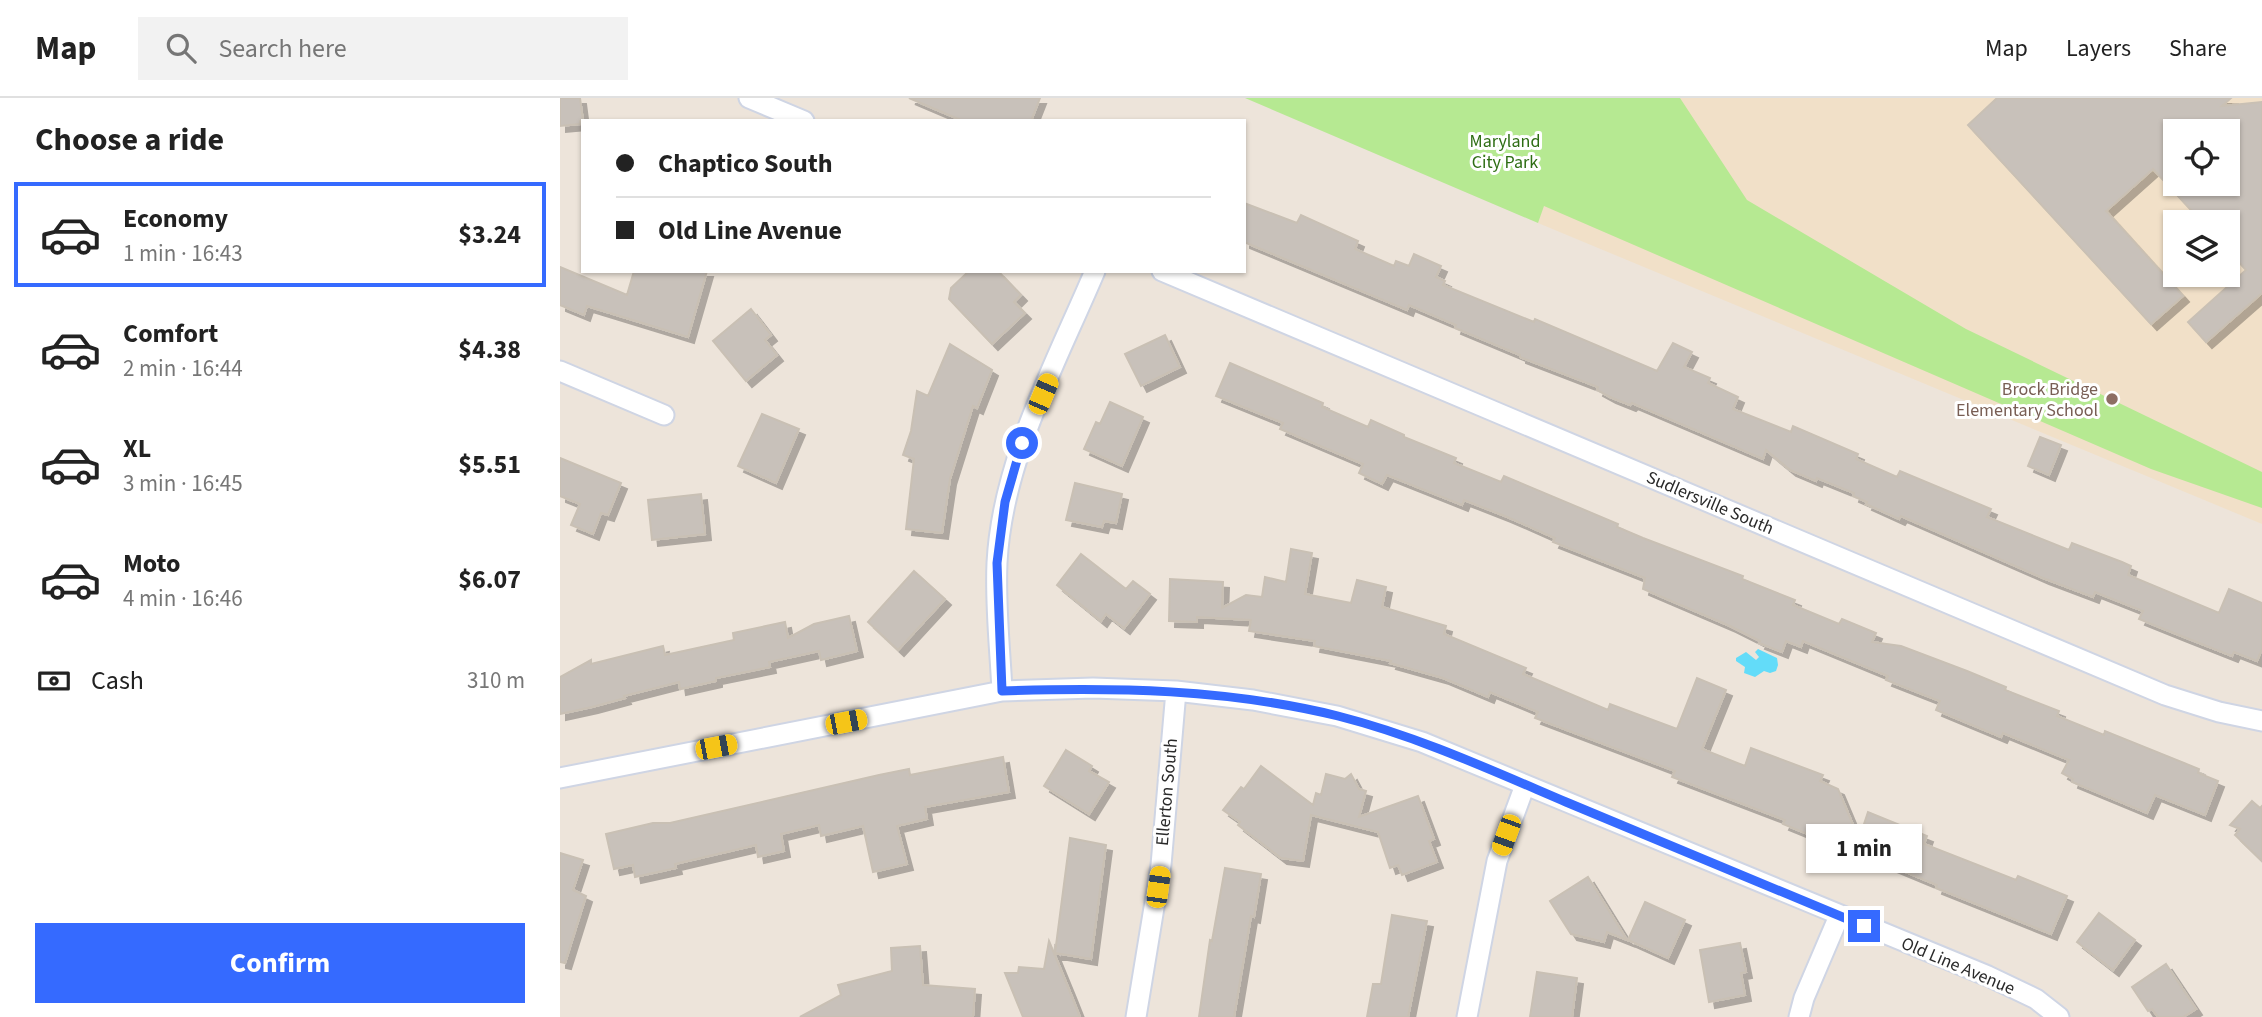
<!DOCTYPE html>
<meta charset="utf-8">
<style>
body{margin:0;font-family:"Source Sans 3",sans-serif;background:#f2f2f2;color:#222;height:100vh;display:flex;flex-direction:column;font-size:26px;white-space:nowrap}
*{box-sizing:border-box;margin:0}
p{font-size:23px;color:#767676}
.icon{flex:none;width:38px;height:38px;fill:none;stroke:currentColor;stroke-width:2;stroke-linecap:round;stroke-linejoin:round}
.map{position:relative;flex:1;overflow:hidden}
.details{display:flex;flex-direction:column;background:#fff;width:560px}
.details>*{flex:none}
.banner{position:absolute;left:21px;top:21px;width:665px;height:154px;border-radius:0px;box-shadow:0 2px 5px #0004;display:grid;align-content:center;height:154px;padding:0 35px;background:#fff}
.buttons{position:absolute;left:1603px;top:21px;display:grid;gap:14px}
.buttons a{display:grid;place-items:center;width:77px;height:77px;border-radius:0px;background:#fff;box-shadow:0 2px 5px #0004;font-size:35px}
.end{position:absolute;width:32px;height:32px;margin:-16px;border:9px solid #356aff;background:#fff;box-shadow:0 0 0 4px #fff}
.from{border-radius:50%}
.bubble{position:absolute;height:49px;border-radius:0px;background:#fff;box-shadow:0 2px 5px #0004;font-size:23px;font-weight:700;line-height:49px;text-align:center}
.car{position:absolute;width:21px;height:42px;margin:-21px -10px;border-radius:9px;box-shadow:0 0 5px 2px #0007;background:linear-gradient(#f5c518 24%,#345 0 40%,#f5c518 0 76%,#345 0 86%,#f5c518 0)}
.banner b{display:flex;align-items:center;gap:24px;height:66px;font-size:26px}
.banner b+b{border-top:2px solid #e0e0e0}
.banner i{width:18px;height:18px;background:#222}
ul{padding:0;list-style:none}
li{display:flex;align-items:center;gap:21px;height:105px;margin:0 14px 10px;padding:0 21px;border:4px solid transparent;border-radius:0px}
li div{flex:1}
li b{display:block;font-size:26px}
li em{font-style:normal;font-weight:700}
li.on{border-color:#356aff}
li>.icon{width:63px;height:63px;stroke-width:1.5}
h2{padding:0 35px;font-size:32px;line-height:84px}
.pay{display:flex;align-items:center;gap:18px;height:77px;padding:0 35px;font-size:26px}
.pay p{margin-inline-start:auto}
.button{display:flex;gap:14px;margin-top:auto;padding:14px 35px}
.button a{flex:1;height:80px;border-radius:0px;background:#356aff;color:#fff;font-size:28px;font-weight:700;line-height:80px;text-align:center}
header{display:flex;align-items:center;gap:42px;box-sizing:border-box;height:98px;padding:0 35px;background:#fff;border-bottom:2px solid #e0e0e0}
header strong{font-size:33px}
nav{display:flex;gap:38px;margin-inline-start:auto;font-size:24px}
.search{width:490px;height:63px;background:#f2f2f2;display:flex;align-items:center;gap:18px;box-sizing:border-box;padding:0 24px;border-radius:0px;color:#767676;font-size:26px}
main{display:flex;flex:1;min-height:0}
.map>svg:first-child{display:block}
.education{fill:#f1e0c8;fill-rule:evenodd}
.green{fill:#b6e992}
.water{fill:#63dcf9}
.building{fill:#c8c1ba;stroke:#c9c0b4;stroke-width:2;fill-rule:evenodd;filter:url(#shadow)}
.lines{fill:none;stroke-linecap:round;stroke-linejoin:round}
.street-casing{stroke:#cfd5e4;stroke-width:23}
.street{stroke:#fff;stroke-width:19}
.route{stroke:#356aff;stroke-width:9}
.education-dot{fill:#8d6e63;stroke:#fff;stroke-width:2.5}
.labels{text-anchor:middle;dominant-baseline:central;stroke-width:6;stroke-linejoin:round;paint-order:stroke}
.park-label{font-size:18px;fill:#2d6d13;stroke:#fff}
.education-label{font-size:18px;fill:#785e54;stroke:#fff;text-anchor:end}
.street-label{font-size:18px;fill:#2a2a2a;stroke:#fff}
</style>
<header>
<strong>Map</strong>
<div class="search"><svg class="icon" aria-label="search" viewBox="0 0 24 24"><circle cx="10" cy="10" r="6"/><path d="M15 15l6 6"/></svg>Search here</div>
<nav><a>Map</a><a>Layers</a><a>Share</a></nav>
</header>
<main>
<section class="details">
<h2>Choose a ride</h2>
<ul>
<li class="on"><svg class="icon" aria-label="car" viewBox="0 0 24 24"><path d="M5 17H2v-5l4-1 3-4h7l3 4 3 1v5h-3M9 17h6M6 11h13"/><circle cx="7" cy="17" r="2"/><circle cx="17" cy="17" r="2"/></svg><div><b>Economy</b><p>1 min · 16:43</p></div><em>$3.24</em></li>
<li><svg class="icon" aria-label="car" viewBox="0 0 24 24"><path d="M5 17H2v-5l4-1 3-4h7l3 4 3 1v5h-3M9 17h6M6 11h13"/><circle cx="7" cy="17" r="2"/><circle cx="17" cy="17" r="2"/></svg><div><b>Comfort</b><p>2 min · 16:44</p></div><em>$4.38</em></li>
<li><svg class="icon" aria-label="car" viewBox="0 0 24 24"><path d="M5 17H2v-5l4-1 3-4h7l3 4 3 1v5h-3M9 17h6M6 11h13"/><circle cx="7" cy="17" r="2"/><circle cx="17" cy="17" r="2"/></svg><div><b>XL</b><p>3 min · 16:45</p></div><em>$5.51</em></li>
<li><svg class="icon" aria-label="car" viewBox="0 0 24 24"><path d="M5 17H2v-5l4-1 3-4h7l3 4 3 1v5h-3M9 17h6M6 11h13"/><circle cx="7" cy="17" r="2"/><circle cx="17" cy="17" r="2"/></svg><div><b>Moto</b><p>4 min · 16:46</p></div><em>$6.07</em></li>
</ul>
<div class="pay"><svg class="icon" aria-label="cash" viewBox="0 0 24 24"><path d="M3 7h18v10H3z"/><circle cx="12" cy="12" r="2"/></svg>Cash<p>310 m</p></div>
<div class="button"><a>Confirm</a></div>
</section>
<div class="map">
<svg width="1702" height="919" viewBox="0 0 1702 919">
<defs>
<filter id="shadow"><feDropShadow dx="6" dy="6" stdDeviation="0" flood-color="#0004"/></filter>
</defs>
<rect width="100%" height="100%" fill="#ede4da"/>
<path class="education" d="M1017 0H1702V426L978 125ZM1615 33H1668V86H1615ZM1615 124H1668V177H1615Z"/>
<path class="green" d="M685 0H1120L1187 102 1406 231 1702 374V410L1591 371 984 108 978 125Z"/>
<path class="water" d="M1198 551 1217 560 1218 567 1216 573 1210 575 1204 573 1195 579 1184 575 1185 569 1176 563V560L1186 554 1196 562 1199 559 1195 554Z"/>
<path class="building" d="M0 0H20L23 23H20V26L0 28Z
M349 0H480L471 23H403Z
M1437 0H1671L1662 8 1702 4V195L1646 244 1628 224 1686 172 1668 152V124H1642L1593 71 1546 113 1623 198 1591 226 1408 27ZM1615 33H1668V86H1615Z
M684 105 737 125 741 117 798 143 795 151 834 168 836 163 849 168 854 156 881 168 876 179 885 183 883 187 974 224 975 221 1097 273 1113 245 1132 254 1124 269 1150 280 1148 285 1178 299 1173 311 1231 334 1233 328 1298 356 1296 361 1337 379 1340 373 1431 411 1427 419 1509 452 1512 445 1562 464 1571 468 1568 477 1659 515 1669 491 1702 505V551L1697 563 1674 554 1672 558 1619 537 1579 521 1583 513 1535 494 1533 499 1483 480 1341 418 1339 421 1306 406 1307 404 1293 398 1294 395 1257 380 1256 383 1230 372 1206 352 1203 361 1072 305 1070 307 1050 299 1037 292 1038 289 960 259V257L895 230 896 227 849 207 847 212 684 144Z
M0 169 67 197 74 173H147L128 239 27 208 24 217 0 207Z
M409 173H438L461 197 454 204 465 215 432 246 389 201 391 190Z
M191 211 211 237 205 242 217 257 186 283 153 243Z
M605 237 620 269 581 288 565 256Z
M390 246 432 272 417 310 413 308 390 381 382 435 346 431 354 361 343 357 351 333 357 293 368 298Z
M670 265 763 305 762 309 808 329 811 322 844 337V339L896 360 894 365 941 384 944 378 1058 426 1057 429 1083 440 1183 478 1182 481 1235 502 1233 507 1279 526 1282 521 1316 535 1312 544 1341 548 1407 573 1446 589 1445 592 1499 613 1497 618 1544 637 1545 633 1639 671 1638 675 1658 683 1645 717 1595 697 1587 715 1512 684 1513 681 1502 675 1509 662 1443 635 1441 639 1376 612 1380 603 1326 582 1328 578 1243 543 1241 549 1226 543 1222 554 1199 545 1200 543 1170 528 1083 491 1085 480 993 444 995 440 945 418 904 402 902 407 827 377 822 386 799 375 803 366 720 331 723 325 656 298Z
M550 304 583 319 562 368 524 351 536 324 540 326Z
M202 316 239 331 216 385 178 368Z
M1480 339 1501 347 1489 377 1468 368Z
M0 360 61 385 48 417 41 415 33 436 11 427 20 406 0 398Z
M515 385 562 396 556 425 544 423 542 429 506 422Z
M141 396 145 436 92 442 88 402Z
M731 451 752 455 745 496 791 505 797 482 826 489 822 509 886 528 884 536 966 570 963 576 1048 612 1050 606 1117 631 1137 580 1166 592 1142 651 1185 668 1191 650 1263 677 1260 683 1278 691 1299 741 1308 714 1367 738 1364 746 1456 782 1458 778 1507 798 1491 836 1376 790 1377 787 1278 746 1277 748 1223 726 1225 722 1112 679 1115 673 975 620 978 614 930 594 928 599 883 580 830 565 831 563 754 548 755 543 689 533 691 522 637 519V524L609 523 610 481 663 484 662 510 686 497 702 499 705 479 726 484Z
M521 456 566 491 573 483 590 496 564 530 546 516 541 523 497 487Z
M354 473 385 501 338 552 308 524Z
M289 518 297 553 261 562 259 553 209 564 210 569 156 580V583L120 591 119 584 64 598 65 600 32 609 0 616V579L31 562V566L103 548 105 557 174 542 173 535 225 524 228 540 254 526Z
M506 652 532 668 529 673 549 684 529 716 484 688Z
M443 659 449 694 365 709 367 721 337 728 347 766 313 774 303 728 261 738 259 727 221 736 224 753 198 759 196 747 115 766 116 770 75 779 73 767 54 771 46 736 93 725H110L319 677 349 671 350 677Z
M701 668 753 707 756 695 761 697 766 676 785 681 791 676 799 691 806 693 799 719 858 698 874 741 869 743 877 764 842 777 838 767 830 770 818 734 751 717 743 763 721 760 678 727 680 724 663 712 681 689 684 691Z
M1692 703 1700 710 1702 708V763L1675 737 1680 731 1670 727Z
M510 740 546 747 531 861 495 855Z
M0 755 23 762 13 792 26 798 5 865 0 864Z
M665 770 701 776 694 819 691 818 674 919H639L650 842 652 843Z
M1028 779 1067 842 1047 834 1044 844 1011 836 990 803Z
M1085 804 1125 822 1108 860 1068 842Z
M1539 815 1575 842 1553 872 1517 844Z
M832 817 867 823 848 919H807L813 886H821Z
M489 843 510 894 520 919H463L445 875H458L459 869 484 871Z
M1180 845 1186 874 1181 875 1185 897 1149 904 1140 852Z
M360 848 363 887 415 891 413 919H240L281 897 278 887 332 873 331 850Z
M1606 866 1636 911 1623 919H1598L1592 911 1588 913 1572 889Z
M977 874 1017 880 1012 919H970Z"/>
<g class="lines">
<defs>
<path id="street" d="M189 0 244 23
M602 173 1605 597 1659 614 1702 623
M0 273 104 317
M442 593C440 550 435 507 437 465 442 363 496 265 535 173
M0 680 442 593 533 590 616 593 693 602 777 618 862 644 1428 878 1476 901 1499 919
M576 919 601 767 616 593
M907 919 937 763 965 687
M1239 919 1244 900 1279 818"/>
</defs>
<use href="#street" class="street-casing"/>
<use href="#street" class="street"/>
</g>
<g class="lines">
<path class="route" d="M462 345 445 404 437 465 442 593C554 589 668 591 778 618 857 638 931 672 1006 704 1105 745 1204 787 1304 828"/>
</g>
<circle class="education-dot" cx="1552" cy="301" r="7"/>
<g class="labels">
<g class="park-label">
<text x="945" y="43">Maryland<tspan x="945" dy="21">City Park</tspan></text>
</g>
<g class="education-label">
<text x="1538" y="291">Brock Bridge<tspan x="1538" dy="21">Elementary School</tspan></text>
</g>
<g class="street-label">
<text transform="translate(1150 405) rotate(23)">Sudlersville South</text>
<text transform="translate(607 694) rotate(-85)">Ellerton South</text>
<text transform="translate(1398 868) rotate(23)">Old Line Avenue</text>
</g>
</g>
</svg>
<div class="buttons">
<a><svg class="icon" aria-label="locate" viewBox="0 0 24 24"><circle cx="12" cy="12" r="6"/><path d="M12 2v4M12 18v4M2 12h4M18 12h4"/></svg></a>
<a><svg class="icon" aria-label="layers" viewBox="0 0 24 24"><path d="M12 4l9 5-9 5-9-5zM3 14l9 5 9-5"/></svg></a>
</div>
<i class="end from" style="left:462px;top:345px"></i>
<i class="end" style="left:1304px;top:828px"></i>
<div class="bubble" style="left:1246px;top:726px;width:116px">1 min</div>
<i class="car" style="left:483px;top:296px;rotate:23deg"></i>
<i class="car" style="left:286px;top:624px;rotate:79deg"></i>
<i class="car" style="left:156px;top:649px;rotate:79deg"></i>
<i class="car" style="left:946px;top:737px;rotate:200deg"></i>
<i class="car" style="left:598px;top:789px;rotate:8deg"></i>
<div class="banner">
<b><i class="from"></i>Chaptico South</b>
<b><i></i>Old Line Avenue</b>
</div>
</div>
</main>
